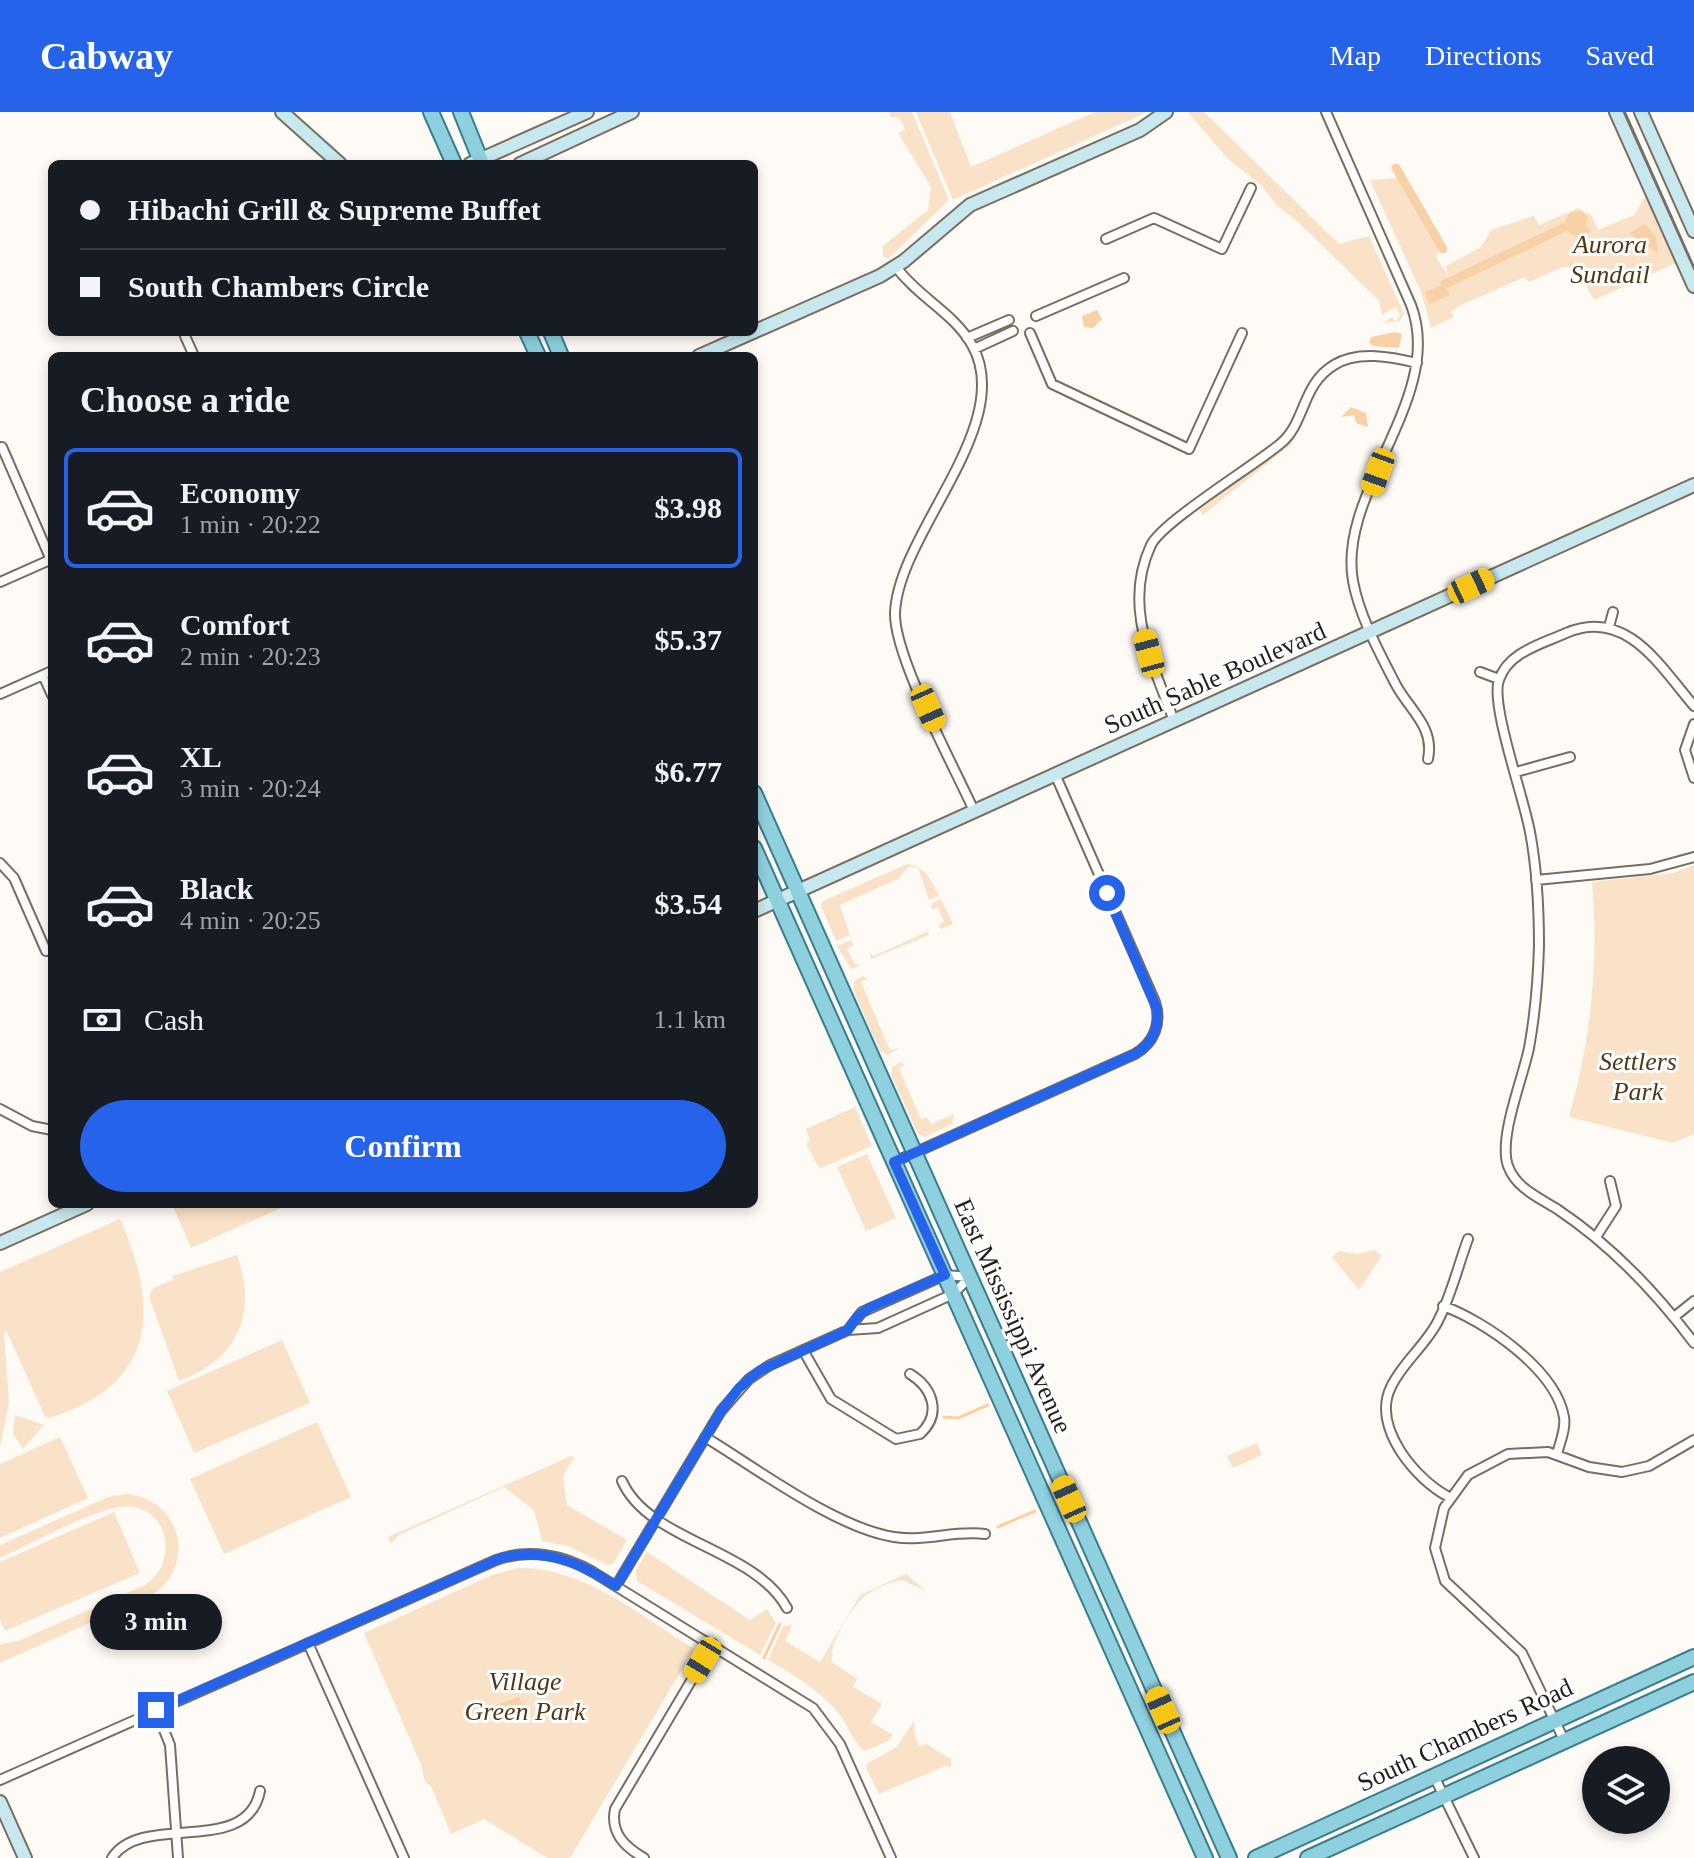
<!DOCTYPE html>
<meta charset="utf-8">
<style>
body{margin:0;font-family:Georgia,serif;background:#242831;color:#f1f3f6;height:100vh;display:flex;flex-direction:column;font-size:30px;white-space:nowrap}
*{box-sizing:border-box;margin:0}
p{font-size:26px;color:#9ea1a6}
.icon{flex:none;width:44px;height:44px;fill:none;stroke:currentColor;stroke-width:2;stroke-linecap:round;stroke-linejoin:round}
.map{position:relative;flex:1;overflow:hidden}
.side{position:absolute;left:48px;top:240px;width:710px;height:856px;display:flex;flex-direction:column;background:#171b24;border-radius:12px;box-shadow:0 4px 12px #0003}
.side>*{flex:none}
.guide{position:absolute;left:48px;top:48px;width:710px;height:176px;border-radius:12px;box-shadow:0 4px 12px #0003;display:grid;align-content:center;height:176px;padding:0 32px;background:#171b24}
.buttons{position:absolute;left:1582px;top:1634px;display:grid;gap:16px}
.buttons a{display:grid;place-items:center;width:88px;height:88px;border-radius:50%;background:#171b24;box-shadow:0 4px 12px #0003;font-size:40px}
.end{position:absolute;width:36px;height:36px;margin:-18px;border:10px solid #2563eb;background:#fff;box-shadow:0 0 0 4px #fff}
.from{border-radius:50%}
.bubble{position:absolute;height:56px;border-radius:28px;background:#171b24;box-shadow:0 4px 12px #0003;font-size:26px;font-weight:800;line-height:56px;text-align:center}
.car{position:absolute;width:24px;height:48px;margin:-24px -12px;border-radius:10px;box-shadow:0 0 6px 2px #0007;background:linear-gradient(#f5c518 24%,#345 0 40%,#f5c518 0 76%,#345 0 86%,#f5c518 0)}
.guide b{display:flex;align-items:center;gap:28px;height:76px;font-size:30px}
.guide b+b{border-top:2px solid #363941}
.guide i{width:20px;height:20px;background:#f1f3f6}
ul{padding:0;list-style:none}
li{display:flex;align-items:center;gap:24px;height:120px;margin:0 16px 12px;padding:0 16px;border:4px solid transparent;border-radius:12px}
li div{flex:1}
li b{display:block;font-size:30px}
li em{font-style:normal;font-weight:800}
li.on{border-color:#2563eb}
li>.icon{width:72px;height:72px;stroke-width:1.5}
h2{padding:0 32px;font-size:36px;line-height:96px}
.pay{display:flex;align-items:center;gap:20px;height:88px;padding:0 32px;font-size:30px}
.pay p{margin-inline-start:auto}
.button{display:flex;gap:16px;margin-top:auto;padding:16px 32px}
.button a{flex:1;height:92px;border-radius:48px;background:#2563eb;color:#fff;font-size:32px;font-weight:800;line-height:92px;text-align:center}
header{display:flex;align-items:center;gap:48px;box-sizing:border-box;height:112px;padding:0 40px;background:#2563eb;color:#fff}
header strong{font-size:38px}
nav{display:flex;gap:44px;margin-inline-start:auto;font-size:28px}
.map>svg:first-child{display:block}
.green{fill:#f9e2c7}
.water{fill:#f8d2a6}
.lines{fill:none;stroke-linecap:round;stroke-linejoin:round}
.stream{stroke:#f8d2a6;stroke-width:3}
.canal{stroke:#f8d2a6;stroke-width:9}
.street-casing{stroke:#7a6d5e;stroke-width:12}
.secondary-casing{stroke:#7a6d5e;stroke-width:16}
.primary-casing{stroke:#397e8c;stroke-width:18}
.street{stroke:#fff;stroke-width:8}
.secondary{stroke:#c7e8ef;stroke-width:12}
.primary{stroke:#8fd0df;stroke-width:14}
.tram{stroke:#736f6a;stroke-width:2}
.route{stroke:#2563eb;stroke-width:10}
.labels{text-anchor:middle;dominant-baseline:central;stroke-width:6;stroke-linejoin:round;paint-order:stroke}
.park-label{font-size:26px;font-style:italic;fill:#513716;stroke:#fff}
.street-label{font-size:26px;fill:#241f19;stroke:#fff}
</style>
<header>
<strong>Cabway</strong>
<nav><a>Map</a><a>Directions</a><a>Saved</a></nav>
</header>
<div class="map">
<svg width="1694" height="1746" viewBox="0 0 1694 1746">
<rect width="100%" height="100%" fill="#fefbf7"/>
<path class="green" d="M889 0H912L949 88 889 146 883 145V134L928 98 931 75 898 21 905 18 900 6 891 5Z
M916 0H950L971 55 1095 0H1147L953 88Z
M1188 0H1204L1339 132 1369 124 1404 202 1400 209 1383 211 1392 205 1395 209 1400 204 1396 195 1382 203 1379 189 1296 108 1277 94 1261 73 1228 47Z
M1399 66 1440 137 1436 145 1448 164 1446 154 1481 135 1491 118 1534 104 1539 113 1578 96 1592 104 1598 118 1634 103 1646 83 1676 151 1594 188 1577 156 1563 155 1529 170 1525 165 1459 194 1451 200 1454 205 1431 216 1421 180 1370 68Z
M1310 291 1292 332 1203 403 1199 398 1288 332Z
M907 752C925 754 932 769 939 784L929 788 918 756 909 754 898 767 840 793 850 823 836 829 821 794 823 789Z
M1694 753V1022L1673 1031 1569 1005C1591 927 1599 851 1592 770L1673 761Z
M941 787 953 812 941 817 939 813 944 809 938 796 931 797 932 791Z
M925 813 929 823 871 847 869 839 873 844 927 820Z
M851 828 854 833 847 837 855 852 861 853 851 857 837 834Z
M863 864 868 867 861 870 890 938 899 936 888 943 880 939 853 878 854 869Z
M901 950 904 953 899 956 921 1007 927 1005 931 1012 954 1002 952 1012 925 1025 918 1022 891 963 892 955Z
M855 995 872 1034 821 1056 818 1054 806 1032 810 1028 806 1017Z
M867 1042 896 1106 866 1119 837 1055Z
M172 1092H279L281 1096 191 1136Z
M120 1107C160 1197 157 1273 49 1306L45 1305 7 1220 4 1221 9 1290 0 1335V1160Z
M1374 1138 1382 1144 1359 1178 1332 1145 1339 1139 1358 1142Z
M237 1143C258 1202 238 1247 179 1269L149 1184 153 1176 173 1168 172 1164Z
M282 1228 310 1291 194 1341 167 1279Z
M15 1303 44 1313 23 1337 13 1322Z
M317 1310 351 1385 224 1442 190 1367Z
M60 1325 88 1386 0 1426V1352Z
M1257 1331 1262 1343 1233 1356 1227 1344Z
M571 1344 574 1346 563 1364 567 1393 627 1428 613 1452 607 1453 568 1434 542 1429 534 1398 504 1375 399 1423 391 1432 388 1425Z
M127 1382C182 1387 198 1456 150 1484L0 1551V1532L18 1529 143 1474C182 1452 168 1388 120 1395 92 1398 29 1433 0 1446V1433L108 1385Z
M114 1400 140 1461 5 1519 0 1508V1450Z
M647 1440 750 1508 767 1497 776 1511 760 1543 637 1469 636 1458Z
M518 1456C584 1455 639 1503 694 1537L570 1746H547L484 1707 451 1722 431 1674 425 1670 421 1653 364 1521 490 1464Z
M906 1462 926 1479 902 1468C890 1470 876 1476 866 1483 852 1494 828 1533 832 1550L857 1567 853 1575 882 1592 871 1610 893 1623 888 1629 865 1639C853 1632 849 1614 840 1603 820 1578 795 1564 768 1548L783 1514 792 1513 785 1529 820 1550 860 1483Z
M914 1608 915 1625 920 1634 926 1632 951 1647V1655L945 1654 879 1682 866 1656 868 1651 897 1635Z"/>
<path class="water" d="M1581 99 1588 105 1586 114 1592 120 1574 124 1567 119 1565 107 1571 100Z
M1645 112 1656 125 1658 141 1629 121Z
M1445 172 1450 183 1429 192 1425 180Z
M1097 198 1102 207 1093 216 1084 215 1082 204Z
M1395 220 1402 222 1399 236 1373 234 1369 230 1371 225Z
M1351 295 1366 301 1368 315 1356 311 1354 303 1341 305Z
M519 1585 523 1596 501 1607 495 1593Z"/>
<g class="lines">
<path class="stream" d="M944 1305 958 1306 988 1293
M998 1415 1035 1399
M764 1546 780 1512"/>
<path class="canal" d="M1396 56 1443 137
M1445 172 1565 115"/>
<defs>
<path id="street" d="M1326 0 1411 193C1446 284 1337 379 1353 469 1359 503 1379 540 1395 571 1408 597 1435 614 1428 647
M1106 127 1154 106 1222 137 1251 76
M896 155C919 186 953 200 972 233 1017 312 898 421 895 501 894 545 954 654 974 699
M1036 204 1124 166
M1030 221 1052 272 1189 337 1242 221
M185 224 194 244
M967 226 1009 208
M974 237 1013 219
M2 335 51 448
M0 470 52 447
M1609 515 1613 500
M1480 560 1499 567
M43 563 52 583
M0 582 52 559
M1694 594C1660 554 1626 495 1566 521 1542 532 1508 540 1499 568 1490 592 1524 686 1530 720 1537 757 1539 796 1539 834 1538 868 1535 903 1529 936 1523 966 1498 1026 1508 1054 1516 1076 1538 1085 1557 1097 1611 1133 1655 1179 1694 1231
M1174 609C1153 551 1122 495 1151 433 1162 410 1255 353 1280 332 1306 311 1301 273 1334 253 1358 238 1392 245 1417 251
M1694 612 1685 638 1694 666
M1516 660 1570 645
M0 751 14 766 46 839
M1536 768 1650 757 1694 745
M0 997 32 1014 52 1018
M894 1050 1135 942C1154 931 1162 911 1155 890L1055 662
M1596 1125 1616 1094 1610 1069
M1443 1194C1485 1209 1556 1258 1564 1305 1566 1317 1560 1330 1557 1342
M1674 1205 1694 1189
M848 1218 862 1200 945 1163 970 1165
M803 1238 831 1287 896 1327 920 1322C942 1302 933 1276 910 1262
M705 1325C756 1356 836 1416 894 1425 925 1430 954 1418 985 1422
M622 1369C649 1430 754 1436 787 1496
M1449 1385C1416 1368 1371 1315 1391 1275 1402 1251 1426 1233 1438 1209 1451 1184 1458 1154 1468 1127
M616 1474 721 1299 749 1267 770 1253 848 1218 878 1216 953 1182 970 1165
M308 1531 404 1746
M156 1598 170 1633 178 1746
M1564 1628 1522 1541 1445 1469 1435 1436 1444 1396 1468 1363 1508 1342 1548 1340 1589 1355 1622 1360 1649 1354 1694 1328
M1434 1664 1474 1746
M0 1668 496 1448C529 1436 564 1443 593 1460L813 1596 840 1632 891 1746
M112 1746C142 1699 247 1746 260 1679
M644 1746C625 1735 610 1721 615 1697L713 1532"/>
<path id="secondary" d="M282 0 340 52
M1616 0 1694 174
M1641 0 1694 119
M470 52 587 0
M520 52 632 0
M699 244 880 164 904 149 970 93 1140 18 1166 0
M754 799 1694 373
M0 1131 87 1092
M0 1690 25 1746"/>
<path id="primary" d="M431 0 454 52
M461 0 482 52
M527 220 538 244
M551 220 561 244
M754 681 1229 1746
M754 736 1205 1746
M1256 1746 1694 1545
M1308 1746 1694 1570"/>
</defs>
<use href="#street" class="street-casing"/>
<use href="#secondary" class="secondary-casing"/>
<use href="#primary" class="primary-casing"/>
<use href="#street" class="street"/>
<use href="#secondary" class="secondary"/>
<use href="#primary" class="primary"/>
<path class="tram" d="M1625 0 1694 155"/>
</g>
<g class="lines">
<path class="route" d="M156 1598 501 1446C545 1435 580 1451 616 1474L721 1299 739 1276 759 1259 848 1218 858 1204 869 1196 945 1163 894 1050 1135 942C1152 932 1159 916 1157 897L1107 781"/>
</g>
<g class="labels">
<g class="park-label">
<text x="1610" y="132">Aurora<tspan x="1610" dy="30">Sundail</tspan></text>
<text x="1638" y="949">Settlers<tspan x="1638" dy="30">Park</tspan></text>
<text x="525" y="1569">Village<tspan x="525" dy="30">Green Park</tspan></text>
</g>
<g class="street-label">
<text transform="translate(1215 566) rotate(-24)">South Sable Boulevard</text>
<text transform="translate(1013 1204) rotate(66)">East Mississippi Avenue</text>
<text transform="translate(1465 1623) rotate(-25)">South Chambers Road</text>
</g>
</g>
</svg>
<div class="buttons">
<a><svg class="icon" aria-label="layers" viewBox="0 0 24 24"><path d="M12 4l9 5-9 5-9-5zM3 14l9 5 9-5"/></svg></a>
</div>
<i class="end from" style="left:1107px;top:781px"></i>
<i class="end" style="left:156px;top:1598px"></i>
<div class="bubble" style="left:90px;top:1482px;width:132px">3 min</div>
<i class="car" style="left:1378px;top:360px;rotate:200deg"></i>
<i class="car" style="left:1471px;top:474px;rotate:65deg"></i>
<i class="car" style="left:1149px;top:541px;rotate:345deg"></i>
<i class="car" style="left:928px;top:596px;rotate:156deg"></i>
<i class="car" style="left:1069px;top:1387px;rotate:336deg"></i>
<i class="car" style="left:703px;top:1548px;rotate:211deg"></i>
<i class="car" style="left:1163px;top:1598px;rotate:336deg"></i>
<div class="guide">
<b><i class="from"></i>Hibachi Grill &amp; Supreme Buffet</b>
<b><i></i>South Chambers Circle</b>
</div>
<section class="side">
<h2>Choose a ride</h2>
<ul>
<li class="on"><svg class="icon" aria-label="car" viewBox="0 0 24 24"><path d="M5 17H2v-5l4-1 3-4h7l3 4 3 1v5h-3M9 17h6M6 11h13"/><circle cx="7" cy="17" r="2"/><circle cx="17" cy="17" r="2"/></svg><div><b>Economy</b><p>1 min · 20:22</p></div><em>$3.98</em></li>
<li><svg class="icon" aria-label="car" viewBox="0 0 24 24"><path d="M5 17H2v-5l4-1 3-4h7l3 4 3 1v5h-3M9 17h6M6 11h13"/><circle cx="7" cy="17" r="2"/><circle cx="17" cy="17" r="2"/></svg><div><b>Comfort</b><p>2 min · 20:23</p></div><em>$5.37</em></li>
<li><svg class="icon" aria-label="car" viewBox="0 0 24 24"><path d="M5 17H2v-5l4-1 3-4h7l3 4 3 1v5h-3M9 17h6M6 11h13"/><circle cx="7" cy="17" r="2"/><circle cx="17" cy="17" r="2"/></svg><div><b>XL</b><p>3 min · 20:24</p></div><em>$6.77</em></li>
<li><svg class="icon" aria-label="car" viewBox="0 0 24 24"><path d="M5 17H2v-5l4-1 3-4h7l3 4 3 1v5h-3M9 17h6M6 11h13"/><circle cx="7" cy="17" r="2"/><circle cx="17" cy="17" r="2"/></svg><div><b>Black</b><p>4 min · 20:25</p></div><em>$3.54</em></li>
</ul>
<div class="pay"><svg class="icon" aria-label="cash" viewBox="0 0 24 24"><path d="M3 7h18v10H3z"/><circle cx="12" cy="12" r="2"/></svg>Cash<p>1.1 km</p></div>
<div class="button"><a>Confirm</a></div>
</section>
</div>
